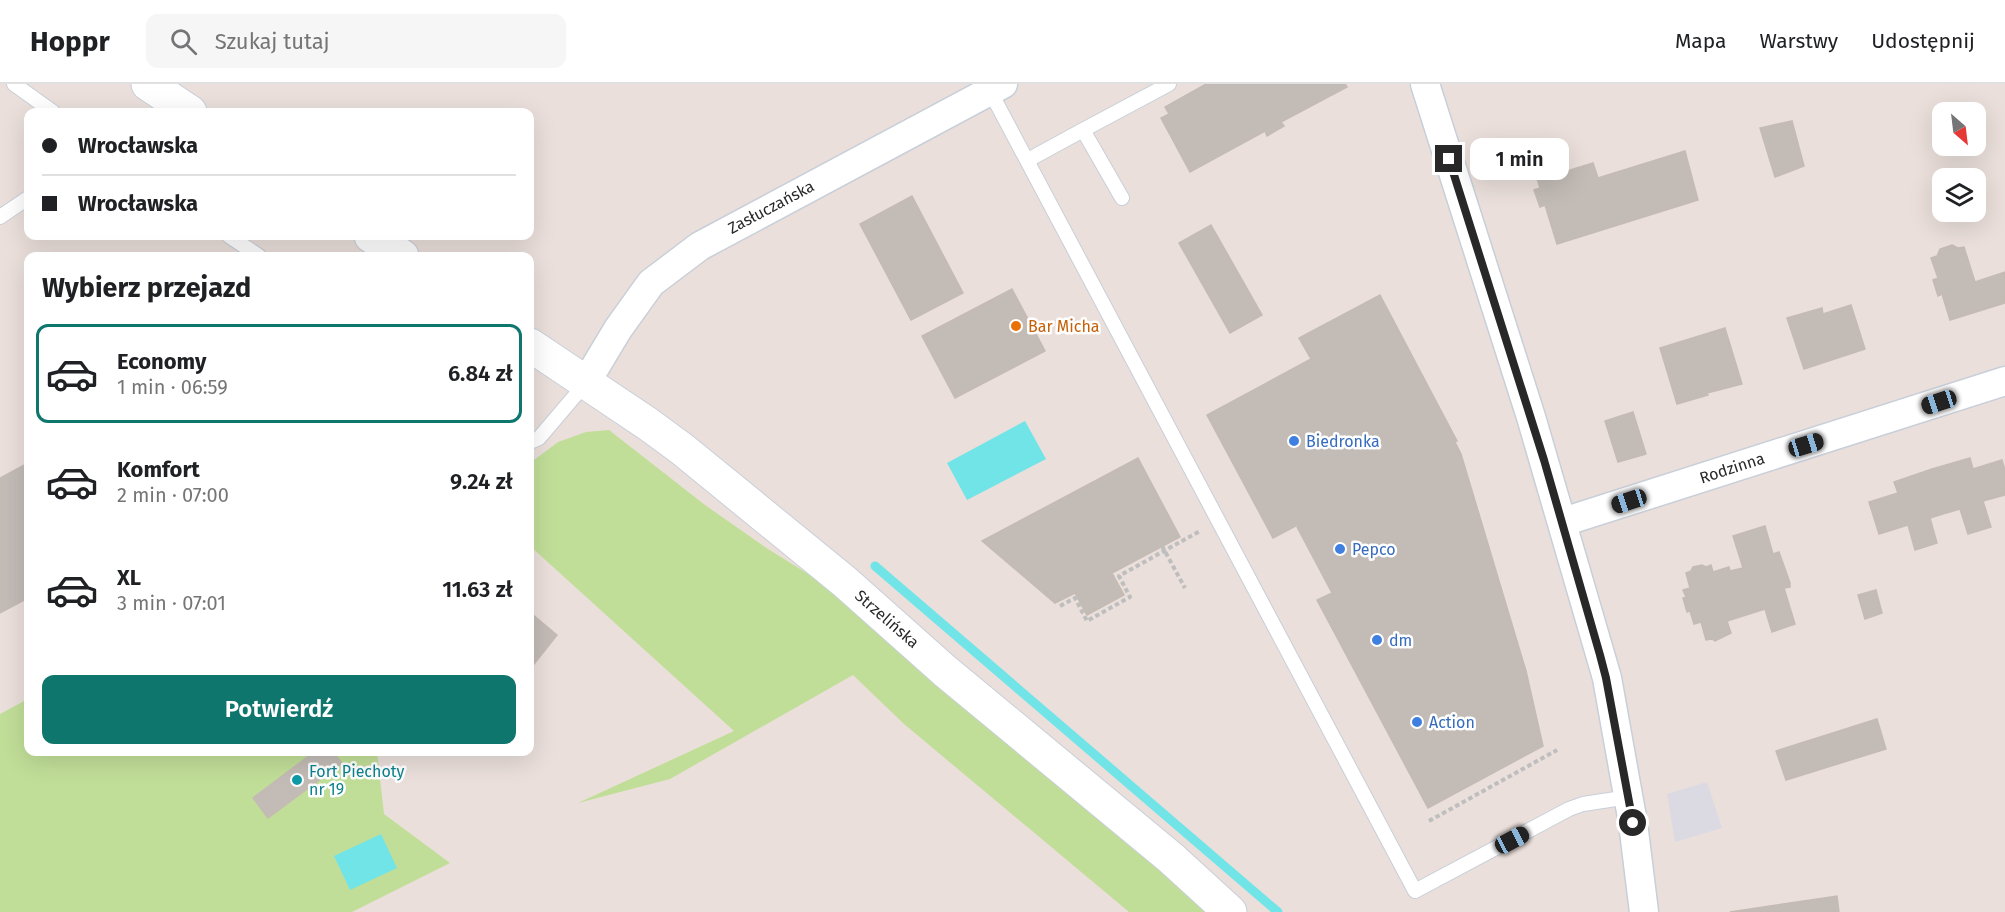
<!DOCTYPE html>
<html lang="pl">
<meta charset="utf-8">
<style>
body{margin:0;font-family:"Fira Sans",sans-serif;background:#f6f6f6;color:#202124;height:100vh;display:flex;flex-direction:column;font-size:22px;white-space:nowrap}
*{box-sizing:border-box;margin:0}
p{font-size:20px;color:#757577}
.icon{flex:none;width:33px;height:33px;fill:none;stroke:currentColor;stroke-width:2;stroke-linecap:round;stroke-linejoin:round}
.map{position:relative;flex:1;overflow:hidden}
.sheet{position:absolute;left:24px;top:168px;width:510px;height:504px;display:flex;flex-direction:column;background:#fff;border-radius:12px;box-shadow:0 6px 24px #0002}
.sheet>*{flex:none}
.hud{position:absolute;left:24px;top:24px;width:510px;height:132px;border-radius:12px;box-shadow:0 6px 24px #0002;display:grid;align-content:center;height:132px;padding:0 18px;background:#fff}
.needle{width:39px;rotate:152deg}
.fabs{position:absolute;left:1932px;top:18px;display:grid;gap:12px}
.fabs a{display:grid;place-items:center;width:54px;height:54px;border-radius:12px;background:#fff;box-shadow:0 6px 24px #0002;font-size:30px}
.end{position:absolute;width:27px;height:27px;margin:-14px;border:8px solid #282828;background:#fff;box-shadow:0 0 0 3px #fff}
.from{border-radius:50%}
.bubble{position:absolute;height:42px;border-radius:12px;background:#fff;box-shadow:0 6px 24px #0002;font-size:20px;font-weight:600;line-height:42px;text-align:center}
.car{position:absolute;width:18px;height:36px;margin:-18px -9px;border-radius:8px;box-shadow:0 0 4px 2px #0007;background:linear-gradient(#222 24%,#8ab4d8 0 40%,#222 0 76%,#8ab4d8 0 86%,#222 0)}
.hud b{display:flex;align-items:center;gap:21px;height:57px;font-size:22px}
.hud b+b{border-top:2px solid #e0e0e0}
.hud i{width:15px;height:15px;background:#202124}
ul{padding:0;list-style:none}
li{display:flex;align-items:center;gap:18px;height:99px;margin:0 12px 9px;padding:0 6px;border:3px solid transparent;border-radius:12px}
li div{flex:1}
li b{display:block;font-size:22px}
li em{font-style:normal;font-weight:600}
li.active{border-color:#0f766e}
li>.icon{width:54px;height:54px;stroke-width:1.5}
h2{padding:0 18px;font-size:27px;line-height:72px}
.button{display:flex;gap:12px;margin-top:auto;padding:12px 18px}
.button a{flex:1;height:69px;border-radius:12px;background:#0f766e;color:#fff;font-size:24px;font-weight:600;line-height:69px;text-align:center}
header{display:flex;align-items:center;gap:36px;box-sizing:border-box;height:84px;padding:0 30px;background:#fff;border-bottom:2px solid #e0e0e0}
header strong{font-size:28px}
nav{display:flex;gap:33px;margin-inline-start:auto;font-size:21px}
.search{width:420px;height:54px;background:#f6f6f6;display:flex;align-items:center;gap:15px;box-sizing:border-box;padding:0 21px;border-radius:12px;color:#757577;font-size:22px}
.map>svg:first-child{display:block}
.industrial{fill:#dbdae2}
.green{fill:#c1de98}
.water{fill:#71e4e8}
.lines{fill:none;stroke-linecap:round;stroke-linejoin:round}
.stream{stroke:#71e4e8;stroke-width:9}
.building{fill:#c2bbb6;stroke:#c5bbb4;stroke-width:1.5}
.service-casing{stroke:#c8cfd9;stroke-width:16}
.minor-casing{stroke:#c8cfd9;stroke-width:31}
.secondary-casing{stroke:#c8cfd9;stroke-width:35}
.path{stroke:#bebebe;stroke-width:4;stroke-dasharray:4.5 3;stroke-linecap:butt}
.service{stroke:#fff;stroke-width:14}
.minor{stroke:#fff;stroke-width:28}
.secondary{stroke:#fff;stroke-width:33}
.route{stroke:#282828;stroke-width:8}
.food-dot{fill:#e8710a;stroke:#fff;stroke-width:2}
.shop-dot{fill:#3f7fe0;stroke:#fff;stroke-width:2}
.culture-dot{fill:#0f9aa8;stroke:#fff;stroke-width:2}
.labels{text-anchor:middle;dominant-baseline:central;stroke-width:5;stroke-linejoin:round;paint-order:stroke}
.street-label{font-size:16px;fill:#282828;stroke:#fff}
.food-label{font-size:16px;fill:#c56008;stroke:#fff;text-anchor:start}
.shop-label{font-size:16px;fill:#366cbe;stroke:#fff;text-anchor:start}
.culture-label{font-size:16px;fill:#0d838f;stroke:#fff;text-anchor:start}
</style>
<header>
<strong>Hoppr</strong>
<div class="search"><svg class="icon" aria-label="search" viewBox="0 0 24 24"><circle cx="10" cy="10" r="6"/><path d="M15 15l6 6"/></svg>Szukaj tutaj</div>
<nav><a>Mapa</a><a>Warstwy</a><a>Udostępnij</a></nav>
</header>
<div class="map">
<svg width="2005" height="828" viewBox="0 0 2005 828">
<rect width="100%" height="100%" fill="#eadfda"/>
<path class="industrial" d="M1707 698 1722 744 1675 758 1667 710Z"/>
<path class="green" d="M609 346 705 421 768 465 837 508 1211 828H1129L904 640 853 591 670 695 578 719 734 647 530 462V379L558 358 586 348Z
M28 615V668H377L384 730 450 779 352 828H0V630Z"/>
<path class="water" d="M1025 337 1046 375 967 416 947 379Z
M381 750 397 784 350 806 334 772Z"/>
<g class="lines">
<path class="stream" d="M875 482 1278 828"/>
</g>
<path class="building" d="M1206 0H1345L1347 3 1281 38 1284 42 1267 52 1265 47 1190 88 1161 34 1169 30 1165 23Z
M1792 37 1804 82 1775 93 1760 44Z
M1559 60 1567 87 1593 79 1598 94 1685 67 1698 116 1557 160 1545 121 1540 123 1534 106 1540 104 1529 69Z
M912 112 963 209 911 236 860 140Z
M1211 141 1262 231 1230 249 1179 159Z
M1952 161 1958 164 1964 163 1975 198 2005 188V219L1950 236 1942 210 1938 212 1933 196 1938 194 1931 174 1937 172 1940 165Z
M1012 205 1045 267 955 314 922 252Z
M1380 211 1457 357 1273 454 1207 331 1311 275 1299 254Z
M1851 221 1865 265 1804 285 1787 234 1822 224 1823 230Z
M1725 244 1742 300 1707 309 1708 311 1677 320 1660 264Z
M1633 328 1646 370 1618 378 1605 337Z
M1455 358 1461 370 1526 587 1543 662 1428 724 1317 516 1332 509 1296 441Z
M1138 374 1180 453 1112 489 1124 511 1087 531 1075 509 1055 519 982 457Z
M1970 374 1973 385 2002 376 2005 386V411L1983 417 1991 443 1968 450 1960 425 1946 429 1932 385Z
M28 379V514L0 529V394Z
M1932 385 1946 429 1930 434 1937 459 1915 466 1908 441 1879 450 1869 418 1898 409 1894 398Z
M1765 442 1773 470 1779 468 1790 499V503L1784 504 1795 540 1772 548 1765 525 1727 537 1731 549 1715 557 1712 555 1706 556 1701 538 1694 540 1690 527 1687 528 1683 514 1686 513 1683 506 1690 504 1686 489 1691 487 1693 483 1702 481 1706 483 1711 481 1713 488 1729 483 1730 487 1743 484 1733 452Z
M1876 506 1882 529 1865 535 1858 511Z
M532 530 557 551 530 585V533Z
M1877 635 1886 665 1786 696 1776 667Z
M314 668H333L342 679 268 734 253 714Z
M1837 812 1839 828H1730Z"/>
<g class="lines">
<defs>
<path id="service" d="M14 0 53 28
M990 7 1415 807 1569 725 1583 720 1629 713
M1028 76 1083 46
M1122 114 1083 46 1169 0
M0 133 28 114
M229 152 259 172
M530 358 539 354 585 300"/>
<path id="minor" d="M1425 0 1531 333 1607 594 1633 739 1644 828
M585 300 618 245 651 199 700 162 1003 0
M1563 438 2005 297"/>
<path id="secondary" d="M148 0 190 28
M371 152 402 172
M530 261 648 340 682 365 845 498 945 587 1171 774 1230 828"/>
</defs>
<use href="#service" class="service-casing"/>
<use href="#minor" class="minor-casing"/>
<use href="#secondary" class="secondary-casing"/>
<path class="path" d="M1162 462 1185 504
M1060 522 1075 514 1087 537 1130 513 1119 492 1200 447
M1429 737 1557 666"/>
<use href="#service" class="service"/>
<use href="#minor" class="minor"/>
<use href="#secondary" class="secondary"/>
</g>
<g class="lines">
<path class="route" d="M1449 75 1544 376 1600 571 1606 594 1633 739"/>
</g>
<circle class="food-dot" cx="1016" cy="242" r="6"/>
<g class="shop-dot">
<circle cx="1294" cy="357" r="6"/>
<circle cx="1340" cy="465" r="6"/>
<circle cx="1377" cy="556" r="6"/>
<circle cx="1417" cy="638" r="6"/>
</g>
<circle class="culture-dot" cx="297" cy="696" r="6"/>
<g class="labels">
<g class="street-label">
<text transform="translate(771 123) rotate(-28)">Zasłuczańska</text>
<text transform="translate(1732 384) rotate(-18)">Rodzinna</text>
<text transform="translate(887 535) rotate(41)">Strzelińska</text>
</g>
<g class="food-label">
<text x="1028" y="242">Bar Micha</text>
</g>
<g class="shop-label">
<text x="1306" y="357">Biedronka</text>
<text x="1352" y="465">Pepco</text>
<text x="1389" y="556">dm</text>
<text x="1429" y="638">Action</text>
</g>
<g class="culture-label">
<text x="309" y="687">Fort Piechoty<tspan x="309" dy="18">nr 19</tspan></text>
</g>
</g>
</svg>
<div class="fabs">
<a><svg class="needle" viewBox="-14 -14 28 28"><path d="M0-13l5 13h-10z" fill="#e53935"/><path d="M0 13l5-13h-10z" fill="#757577"/></svg></a>
<a><svg class="icon" aria-label="layers" viewBox="0 0 24 24"><path d="M12 4l9 5-9 5-9-5zM3 14l9 5 9-5"/></svg></a>
</div>
<i class="end from" style="left:1633px;top:739px"></i>
<i class="end" style="left:1449px;top:75px"></i>
<div class="bubble" style="left:1470px;top:54px;width:99px">1 min</div>
<i class="car" style="left:1939px;top:318px;rotate:252deg"></i>
<i class="car" style="left:1806px;top:361px;rotate:73deg"></i>
<i class="car" style="left:1629px;top:417px;rotate:252deg"></i>
<i class="car" style="left:1512px;top:756px;rotate:62deg"></i>
<div class="hud">
<b><i class="from"></i>Wrocławska</b>
<b><i></i>Wrocławska</b>
</div>
<section class="sheet">
<h2>Wybierz przejazd</h2>
<ul>
<li class="active"><svg class="icon" aria-label="car" viewBox="0 0 24 24"><path d="M5 17H2v-5l4-1 3-4h7l3 4 3 1v5h-3M9 17h6M6 11h13"/><circle cx="7" cy="17" r="2"/><circle cx="17" cy="17" r="2"/></svg><div><b>Economy</b><p>1 min · 06:59</p></div><em>6.84 zł</em></li>
<li><svg class="icon" aria-label="car" viewBox="0 0 24 24"><path d="M5 17H2v-5l4-1 3-4h7l3 4 3 1v5h-3M9 17h6M6 11h13"/><circle cx="7" cy="17" r="2"/><circle cx="17" cy="17" r="2"/></svg><div><b>Komfort</b><p>2 min · 07:00</p></div><em>9.24 zł</em></li>
<li><svg class="icon" aria-label="car" viewBox="0 0 24 24"><path d="M5 17H2v-5l4-1 3-4h7l3 4 3 1v5h-3M9 17h6M6 11h13"/><circle cx="7" cy="17" r="2"/><circle cx="17" cy="17" r="2"/></svg><div><b>XL</b><p>3 min · 07:01</p></div><em>11.63 zł</em></li>
</ul>
<div class="button"><a>Potwierdź</a></div>
</section>
</div>
